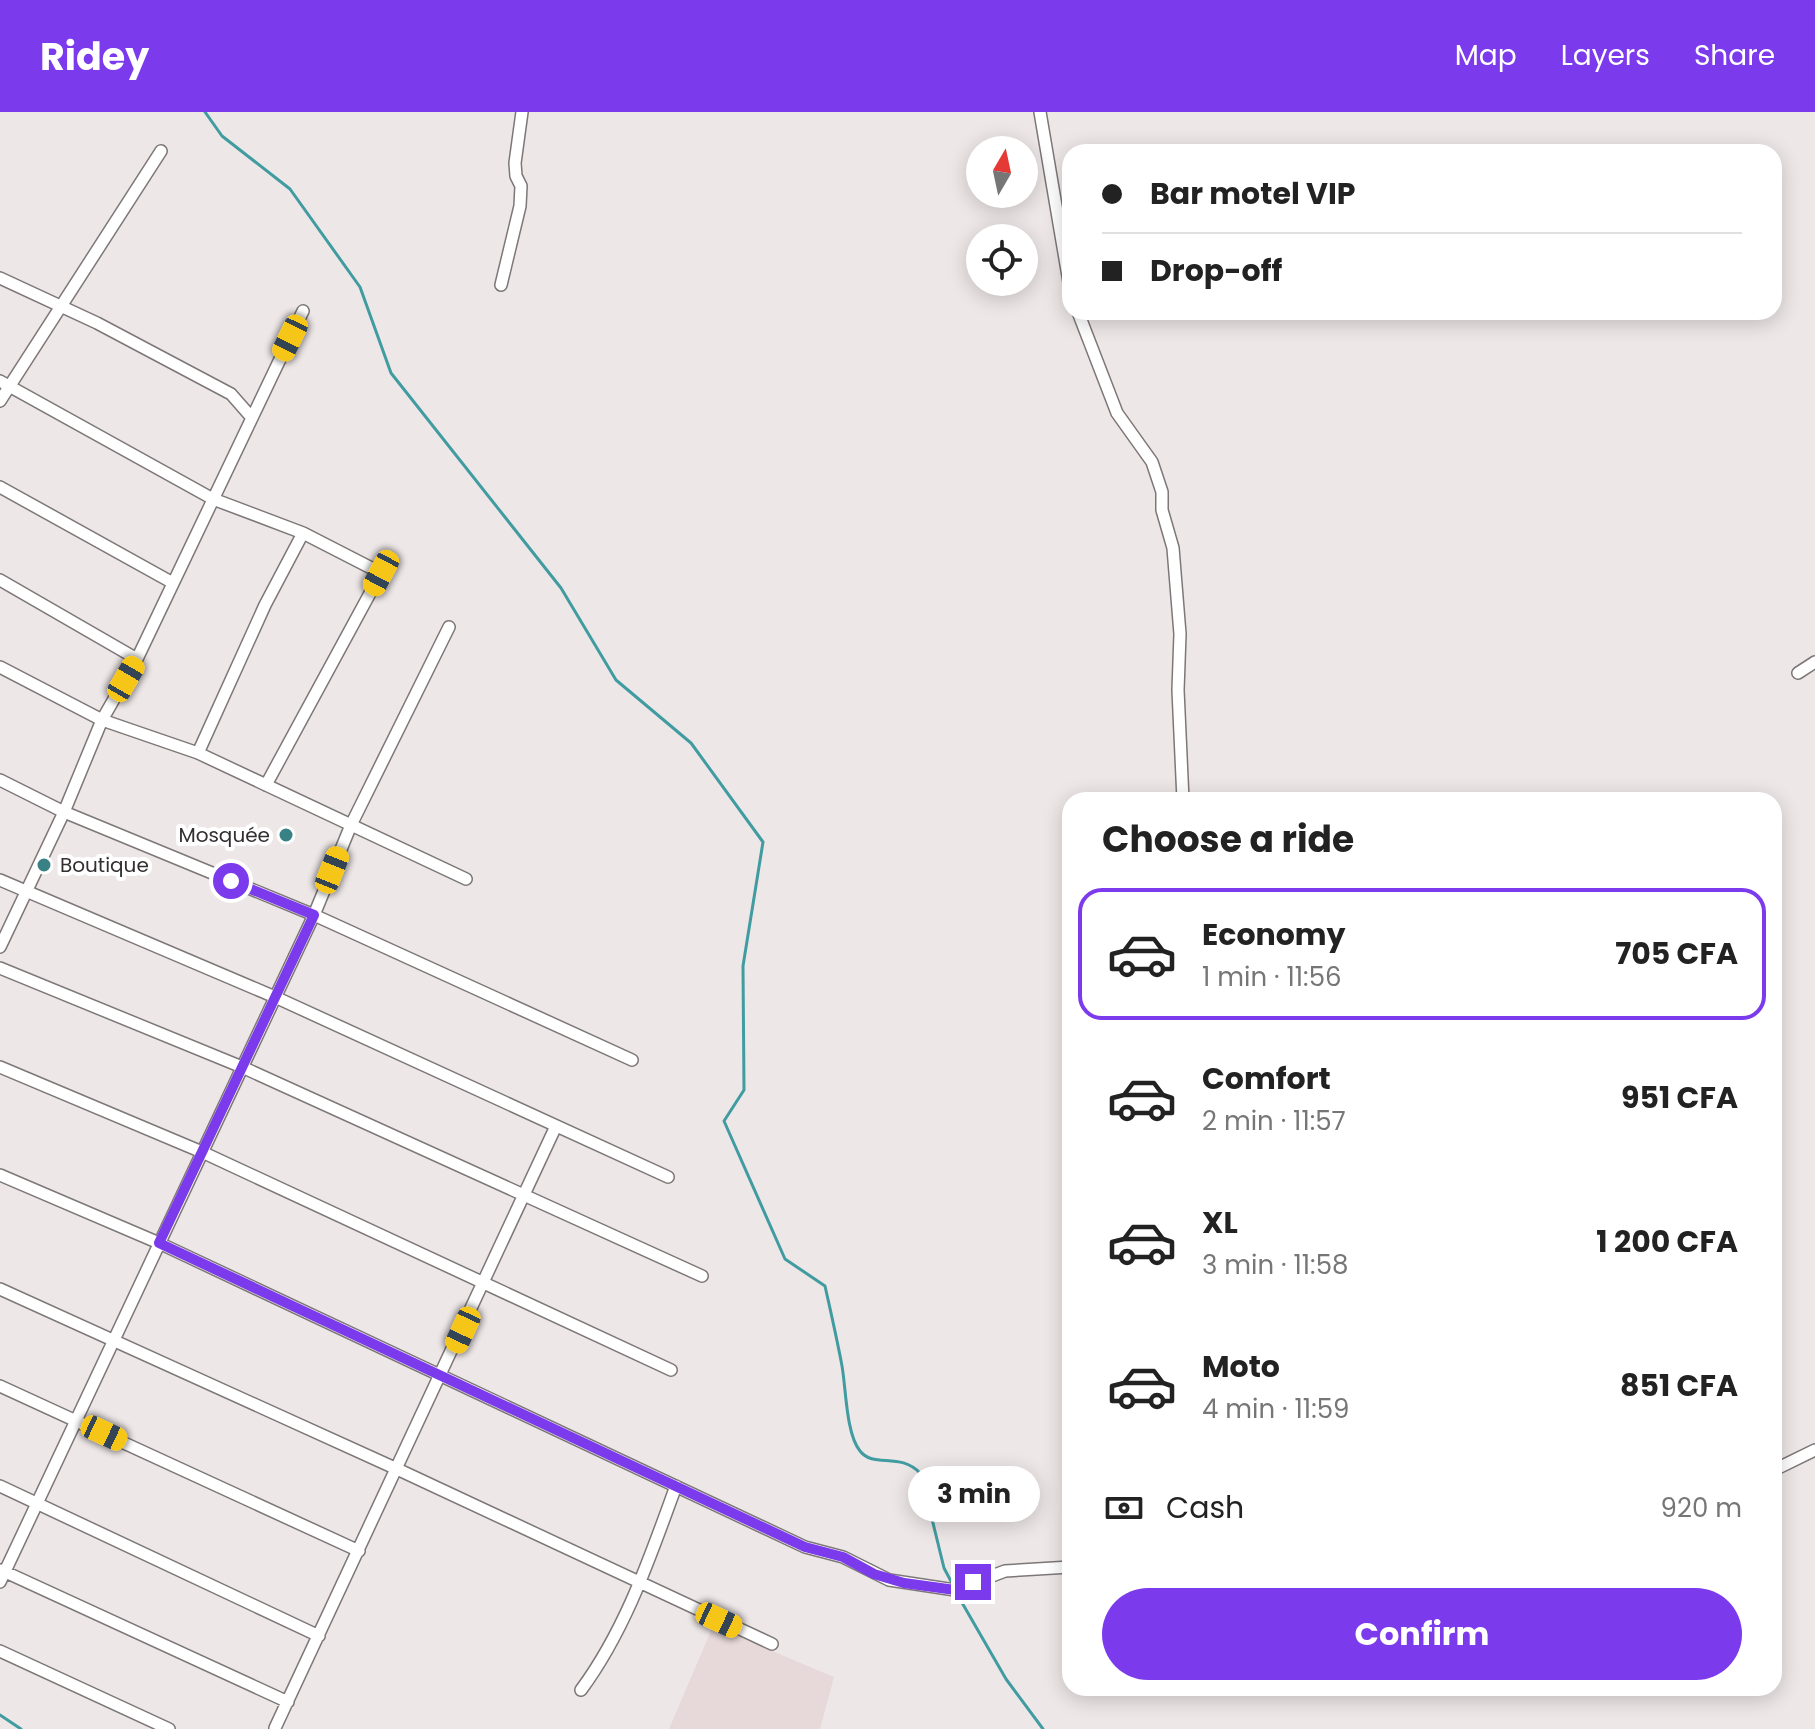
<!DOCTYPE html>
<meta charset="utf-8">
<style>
body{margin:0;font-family:Poppins,sans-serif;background:#f2f2f2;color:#222;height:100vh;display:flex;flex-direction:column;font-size:30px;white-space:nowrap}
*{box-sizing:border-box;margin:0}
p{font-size:26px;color:#767676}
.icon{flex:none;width:44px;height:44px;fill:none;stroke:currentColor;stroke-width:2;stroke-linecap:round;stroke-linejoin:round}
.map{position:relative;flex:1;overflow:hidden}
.panel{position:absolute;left:1062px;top:680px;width:720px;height:904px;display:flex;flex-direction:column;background:#fff;border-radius:24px;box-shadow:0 4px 20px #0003}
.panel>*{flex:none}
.hud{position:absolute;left:1062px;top:32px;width:720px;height:176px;border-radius:24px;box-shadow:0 4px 20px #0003;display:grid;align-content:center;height:176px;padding:0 40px;background:#fff}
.needle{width:52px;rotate:9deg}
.buttons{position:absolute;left:966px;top:24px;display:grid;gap:16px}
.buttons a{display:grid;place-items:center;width:72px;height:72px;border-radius:50%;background:#fff;box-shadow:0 4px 20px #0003;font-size:40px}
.end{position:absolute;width:36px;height:36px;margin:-18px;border:10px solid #7c3aed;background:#fff;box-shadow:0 0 0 4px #fff}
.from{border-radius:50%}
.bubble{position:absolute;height:56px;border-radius:28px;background:#fff;box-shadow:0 4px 20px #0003;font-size:26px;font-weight:700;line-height:56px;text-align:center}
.car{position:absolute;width:24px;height:48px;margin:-24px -12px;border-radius:10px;box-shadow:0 0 6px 2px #0007;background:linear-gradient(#f5c518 24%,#345 0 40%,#f5c518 0 76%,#345 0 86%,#f5c518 0)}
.hud b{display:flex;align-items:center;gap:28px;height:76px;font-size:30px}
.hud b+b{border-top:2px solid #e0e0e0}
.hud i{width:20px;height:20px;background:#222}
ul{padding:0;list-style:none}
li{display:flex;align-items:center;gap:24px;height:132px;margin:0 16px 12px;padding:0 24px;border:4px solid transparent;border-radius:24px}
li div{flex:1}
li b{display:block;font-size:30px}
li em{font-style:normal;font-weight:700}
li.on{border-color:#7c3aed}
li>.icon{width:72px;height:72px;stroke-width:1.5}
h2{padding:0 40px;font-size:36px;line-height:96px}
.pay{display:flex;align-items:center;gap:20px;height:88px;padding:0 40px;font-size:30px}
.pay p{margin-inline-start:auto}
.button{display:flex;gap:16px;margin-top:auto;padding:16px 40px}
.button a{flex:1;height:92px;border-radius:48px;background:#7c3aed;color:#fff;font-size:32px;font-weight:700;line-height:92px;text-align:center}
header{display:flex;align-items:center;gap:48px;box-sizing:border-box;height:112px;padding:0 40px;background:#7c3aed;color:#fff}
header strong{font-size:38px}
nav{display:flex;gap:44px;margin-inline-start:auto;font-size:28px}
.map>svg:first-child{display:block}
.built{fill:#e7d8d9}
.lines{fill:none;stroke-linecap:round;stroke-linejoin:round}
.stream{stroke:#409ca0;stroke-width:3}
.minor-casing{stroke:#7d7777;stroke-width:14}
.minor{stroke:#fff;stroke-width:11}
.route{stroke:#7c3aed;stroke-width:10}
.poi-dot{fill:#388184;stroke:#fff;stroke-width:3}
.labels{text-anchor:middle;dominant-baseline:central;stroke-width:8;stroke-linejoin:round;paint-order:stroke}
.poi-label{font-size:20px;fill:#322f30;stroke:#fff;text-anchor:end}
</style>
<header>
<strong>Ridey</strong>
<nav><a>Map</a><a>Layers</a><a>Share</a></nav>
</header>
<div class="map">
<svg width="1815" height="1617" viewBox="0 0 1815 1617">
<rect width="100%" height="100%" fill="#eee7e8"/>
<path class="built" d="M713 1514 834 1565 820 1617H669Z"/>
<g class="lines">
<path class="stream" d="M205 0 222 24 290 77 360 175 391 261 561 476 616 568 691 631 763 730 743 854 744 978 724 1009 785 1147 825 1174C831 1201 837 1227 842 1254 846 1276 846 1322 860 1339 874 1357 900 1339 921 1362L944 1456 954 1475
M957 1482 1006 1567 1043 1617
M0 1603 21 1617"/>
<defs>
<path id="minor" d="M1040 0 1070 176
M0 166 97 211 231 282 252 306
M501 173 520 94 521 74 516 64 515 51 522 0
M1078 200 1117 301 1152 350 1162 380V398L1173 436 1180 522 1178 578 1183 688
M0 269 213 387 303 421 381 461 266 673
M0 289 161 39
M0 375 173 471
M0 468 137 547
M0 555 102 608 198 641 466 767
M1798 561 1815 550
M198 641 265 493 303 421
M0 668 64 700 314 803 632 948
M0 768 275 885 668 1065
M0 835 64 700 102 608 137 547 303 199
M0 856 242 955 702 1164
M0 955 202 1040 671 1258
M0 1063 159 1131 805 1435 843 1445 889 1468 955 1478 1005 1459 1070 1455
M0 1177 397 1357 772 1532
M0 1274 359 1439
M1774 1358 1815 1338
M0 1374 319 1524
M1 1458 288 1590
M0 1470 314 803 351 713 449 515
M0 1539 169 1617
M581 1578C626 1517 650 1445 676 1374
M275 1616 556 1014"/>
</defs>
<use href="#minor" class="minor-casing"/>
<use href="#minor" class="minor"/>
</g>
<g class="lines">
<path class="route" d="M231 769 314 803 159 1131 805 1435 843 1445 874 1462 904 1471 955 1478 973 1470"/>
</g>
<g class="poi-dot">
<circle cx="286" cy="723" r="8"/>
<circle cx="44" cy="753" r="8"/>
</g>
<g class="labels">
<g class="poi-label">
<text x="270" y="723">Mosquée</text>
<text x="60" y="753" text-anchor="start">Boutique</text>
</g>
</g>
</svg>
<div class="buttons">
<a><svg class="needle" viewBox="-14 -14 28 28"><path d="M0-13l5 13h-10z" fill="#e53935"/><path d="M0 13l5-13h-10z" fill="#767676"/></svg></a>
<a><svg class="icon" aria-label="locate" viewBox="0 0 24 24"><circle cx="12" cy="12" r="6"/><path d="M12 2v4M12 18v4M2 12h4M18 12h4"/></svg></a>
</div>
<i class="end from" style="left:231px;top:769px"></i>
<i class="end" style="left:973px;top:1470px"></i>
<div class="bubble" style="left:908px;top:1354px;width:132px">3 min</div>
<i class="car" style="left:290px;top:226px;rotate:206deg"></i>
<i class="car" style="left:381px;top:461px;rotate:208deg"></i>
<i class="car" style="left:126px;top:567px;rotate:30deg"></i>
<i class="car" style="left:332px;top:758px;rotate:22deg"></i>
<i class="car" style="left:463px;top:1218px;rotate:205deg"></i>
<i class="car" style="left:104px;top:1321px;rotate:115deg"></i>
<i class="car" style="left:719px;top:1508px;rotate:115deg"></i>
<div class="hud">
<b><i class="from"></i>Bar motel VIP</b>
<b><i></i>Drop-off</b>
</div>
<section class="panel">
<h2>Choose a ride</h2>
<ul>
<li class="on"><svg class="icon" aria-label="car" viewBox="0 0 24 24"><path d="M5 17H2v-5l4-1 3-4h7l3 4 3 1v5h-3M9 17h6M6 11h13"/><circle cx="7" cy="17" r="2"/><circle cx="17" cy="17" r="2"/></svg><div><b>Economy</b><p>1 min · 11:56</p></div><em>705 CFA</em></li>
<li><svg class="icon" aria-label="car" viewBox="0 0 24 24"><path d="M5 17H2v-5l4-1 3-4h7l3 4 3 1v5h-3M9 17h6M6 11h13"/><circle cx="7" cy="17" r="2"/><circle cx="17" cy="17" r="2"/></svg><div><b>Comfort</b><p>2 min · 11:57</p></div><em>951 CFA</em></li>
<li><svg class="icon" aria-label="car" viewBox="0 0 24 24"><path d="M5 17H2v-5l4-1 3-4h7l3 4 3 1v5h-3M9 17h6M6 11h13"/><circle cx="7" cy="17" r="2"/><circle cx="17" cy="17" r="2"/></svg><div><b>XL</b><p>3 min · 11:58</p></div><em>1 200 CFA</em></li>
<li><svg class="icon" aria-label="car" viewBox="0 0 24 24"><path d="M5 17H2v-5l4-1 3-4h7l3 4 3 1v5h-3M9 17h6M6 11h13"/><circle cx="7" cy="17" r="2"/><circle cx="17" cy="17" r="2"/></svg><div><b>Moto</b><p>4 min · 11:59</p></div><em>851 CFA</em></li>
</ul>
<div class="pay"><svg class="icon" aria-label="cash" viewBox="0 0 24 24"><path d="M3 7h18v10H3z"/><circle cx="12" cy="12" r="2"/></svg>Cash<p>920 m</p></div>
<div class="button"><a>Confirm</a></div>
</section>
</div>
